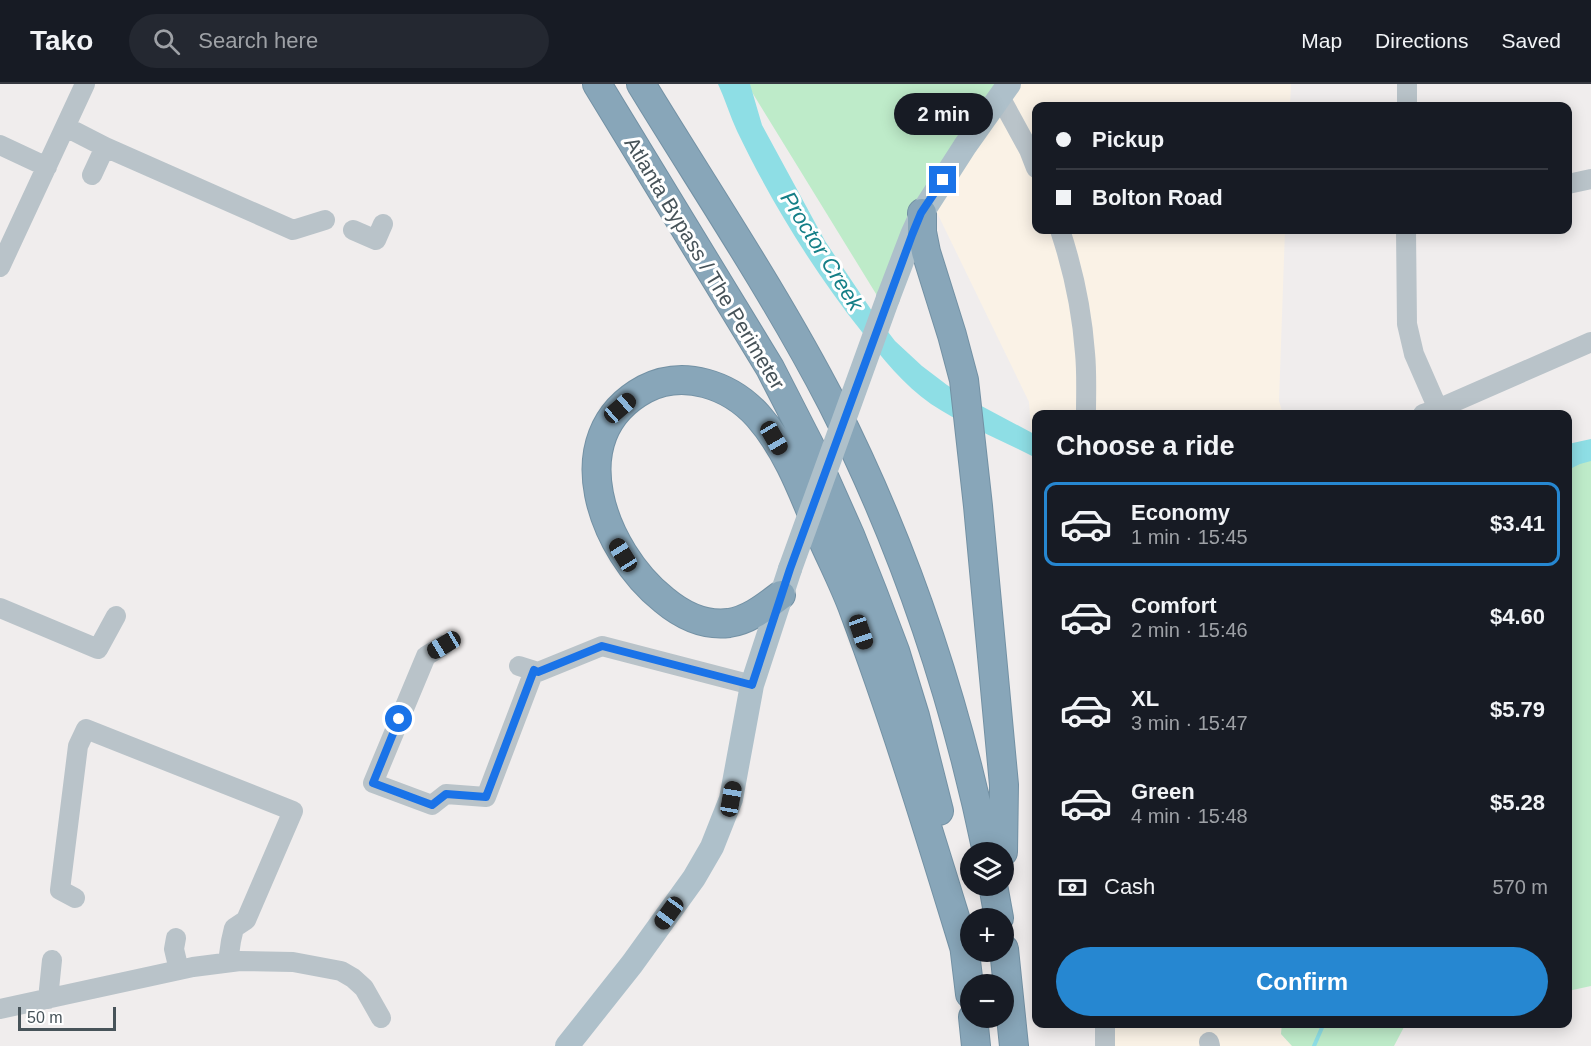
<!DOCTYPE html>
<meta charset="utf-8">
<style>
body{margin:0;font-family:Helvetica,sans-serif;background:#242831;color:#f1f3f6;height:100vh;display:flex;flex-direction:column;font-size:22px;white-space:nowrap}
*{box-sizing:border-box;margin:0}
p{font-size:20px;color:#9ea1a6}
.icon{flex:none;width:33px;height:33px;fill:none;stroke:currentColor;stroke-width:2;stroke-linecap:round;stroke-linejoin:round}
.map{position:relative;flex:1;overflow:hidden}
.drawer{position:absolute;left:1032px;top:326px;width:540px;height:618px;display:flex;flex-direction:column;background:#171b24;border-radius:12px;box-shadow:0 3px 15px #0003}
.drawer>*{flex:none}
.banner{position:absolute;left:1032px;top:18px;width:540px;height:132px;border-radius:12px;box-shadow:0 3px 15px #0003;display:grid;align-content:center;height:132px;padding:0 24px;background:#171b24}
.buttons{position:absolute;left:960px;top:758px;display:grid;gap:12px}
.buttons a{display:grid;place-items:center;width:54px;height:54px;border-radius:50%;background:#171b24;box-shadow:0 3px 15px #0003;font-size:30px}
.scale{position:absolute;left:18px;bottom:15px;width:98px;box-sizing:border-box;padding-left:6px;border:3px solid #475359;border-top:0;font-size:16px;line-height:21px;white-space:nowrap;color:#475359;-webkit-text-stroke:4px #fff;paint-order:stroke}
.end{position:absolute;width:27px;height:27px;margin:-14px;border:8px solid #1a73e8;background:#fff;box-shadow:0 0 0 3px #fff}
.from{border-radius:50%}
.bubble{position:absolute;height:42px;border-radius:21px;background:#171b24;box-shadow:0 3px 15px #0003;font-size:20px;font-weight:800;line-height:42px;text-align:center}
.car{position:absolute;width:18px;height:36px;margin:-18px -9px;border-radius:8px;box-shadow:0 0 4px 2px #0007;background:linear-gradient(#222 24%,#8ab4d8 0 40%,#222 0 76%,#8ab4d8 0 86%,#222 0)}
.banner b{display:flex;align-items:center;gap:21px;height:57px;font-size:22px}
.banner b+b{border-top:2px solid #363941}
.banner i{width:15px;height:15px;background:#f1f3f6}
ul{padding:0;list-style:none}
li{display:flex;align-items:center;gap:18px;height:84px;margin:0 12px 9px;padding:0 12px;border:3px solid transparent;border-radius:12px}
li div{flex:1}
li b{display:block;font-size:22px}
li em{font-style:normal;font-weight:800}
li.on{border-color:#2687d1}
li>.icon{width:54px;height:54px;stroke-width:1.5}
h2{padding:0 24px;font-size:27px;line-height:72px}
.pay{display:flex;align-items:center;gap:15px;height:66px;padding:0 24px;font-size:22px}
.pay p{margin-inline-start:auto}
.primary-button{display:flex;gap:12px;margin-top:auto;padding:12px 24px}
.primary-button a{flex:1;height:69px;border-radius:36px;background:#2687d1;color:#fff;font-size:24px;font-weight:800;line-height:69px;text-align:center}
header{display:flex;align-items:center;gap:36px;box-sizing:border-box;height:84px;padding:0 30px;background:#171b24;border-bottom:2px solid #363941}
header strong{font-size:28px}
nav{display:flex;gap:33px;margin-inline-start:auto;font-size:21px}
.search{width:420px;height:54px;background:#242831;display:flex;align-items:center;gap:15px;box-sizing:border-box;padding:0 21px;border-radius:33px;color:#9ea1a6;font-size:22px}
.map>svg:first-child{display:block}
.commercial{fill:#faf2e6}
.green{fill:#beebc9}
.water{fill:#8edee5}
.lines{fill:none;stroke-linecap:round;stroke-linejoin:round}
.stream{stroke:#8edee5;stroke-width:4}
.highway-casing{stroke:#7391a4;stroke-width:30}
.minor{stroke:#b9c3c9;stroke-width:20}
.major{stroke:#aec0ca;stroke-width:24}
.highway{stroke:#88a6b9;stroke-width:28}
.major-bridge{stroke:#aec0ca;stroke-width:24}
.route{stroke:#1a73e8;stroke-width:8}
.labels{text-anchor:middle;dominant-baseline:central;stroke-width:6;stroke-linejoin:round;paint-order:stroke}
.street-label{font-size:21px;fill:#475359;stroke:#fff}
.water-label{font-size:22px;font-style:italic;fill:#157f87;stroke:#fff}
</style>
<header>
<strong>Tako</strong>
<div class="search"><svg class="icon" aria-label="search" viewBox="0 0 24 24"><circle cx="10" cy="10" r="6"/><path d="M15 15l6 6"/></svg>Search here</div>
<nav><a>Map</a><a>Directions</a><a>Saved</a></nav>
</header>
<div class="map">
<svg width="1591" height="962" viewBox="0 0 1591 962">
<rect width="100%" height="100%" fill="#f0eded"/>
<path class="commercial" d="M1009 0H1291L1290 22H1036V146H1285L1279 317 1283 330H1036V411L1029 318 926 106Z
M1097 939H1282L1281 950 1292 962H1097Z"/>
<path class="green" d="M747 0H1009L926 106 889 231Z
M1591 365V902L1568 907V372Z
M1282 939H1420L1404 943 1394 962H1292L1281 950Z"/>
<path class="water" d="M718 0H750L762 41 825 157 872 227 895 257 922 282 947 301 974 318 1036 351V374C1002 356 964 342 931 320 904 301 882 274 862 248 814 188 770 116 737 47 730 32 725 15 718 0Z
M1591 355V377L1580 380 1568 386V360Z"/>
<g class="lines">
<path class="stream" d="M1314 962 1324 939"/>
<defs>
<path id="highway" d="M597 0 770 284 813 368 850 451 873 509 895 567 915 632 939 727
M641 0C705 105 775 209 832 319 904 461 955 613 987 768
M922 129V148L926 168 952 251 964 296 978 422 1004 701 1003 768
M781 511C765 523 749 536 729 539 705 542 682 531 664 516 603 468 558 352 645 305 684 285 730 301 758 332 788 366 804 411 821 452 832 477 845 502 854 527 896 639 931 755 966 869
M993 801 999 834
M963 852 970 910
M1004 865 1014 962
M973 933 976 962"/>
</defs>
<use href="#highway" class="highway-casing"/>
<path class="minor" d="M1000 13 1029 66 1036 84
M1407 22V0
M66 43 105 63 92 91
M0 61 47 83
M105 63 293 146 325 136
M1568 100 1591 95
M353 146 376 156 383 140
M1060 146C1073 185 1082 228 1085 269 1087 289 1086 310 1086 330
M1406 146 1407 240 1414 270 1438 325
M0 183 85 0
M1423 330 1438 325 1591 258
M0 524 98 565 116 532
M444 561 426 572 373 699 432 721 446 710 486 713 534 587
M519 582 538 588 602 562 752 601
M75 814 60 806 78 662 86 645 293 727 246 836 234 844 231 857 228 878
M176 854 174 865 179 886
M48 915 52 876
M0 925 193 883 240 877 293 878 341 887 353 894 364 904 381 934
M1105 939V962
M1209 958 1210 962"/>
<path class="major" d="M888 214 912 151 922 129 965 62 1009 0
M567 962 632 880 694 794 712 763 731 715 752 601 790 485"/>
<use href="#highway" class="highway"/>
<path class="major-bridge" d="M790 485 888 214"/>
</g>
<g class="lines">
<path class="route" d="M399 635 373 699 432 721 446 710 486 713 534 586 538 588 602 562 752 601 790 485 912 151 921 129 943 96"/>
</g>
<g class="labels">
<g class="street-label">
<text transform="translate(705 179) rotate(59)">Atlanta Bypass / The Perimeter</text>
</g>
<g class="water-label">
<text transform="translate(822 167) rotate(58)">Proctor Creek</text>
</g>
</g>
</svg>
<div class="buttons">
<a><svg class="icon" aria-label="layers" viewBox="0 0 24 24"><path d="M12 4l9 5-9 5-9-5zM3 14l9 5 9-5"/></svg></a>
<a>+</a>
<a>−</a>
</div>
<div class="scale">50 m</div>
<i class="end from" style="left:399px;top:635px"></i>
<i class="end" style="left:943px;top:96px"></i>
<div class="bubble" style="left:894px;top:9px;width:99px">2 min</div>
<i class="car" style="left:620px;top:324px;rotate:49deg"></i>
<i class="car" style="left:774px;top:354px;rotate:150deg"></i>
<i class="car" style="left:623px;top:471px;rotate:328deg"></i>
<i class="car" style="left:861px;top:548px;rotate:161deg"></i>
<i class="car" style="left:444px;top:561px;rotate:239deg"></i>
<i class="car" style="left:731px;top:715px;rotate:10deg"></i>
<i class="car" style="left:669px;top:829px;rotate:216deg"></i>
<div class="banner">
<b><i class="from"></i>Pickup</b>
<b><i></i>Bolton Road</b>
</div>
<section class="drawer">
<h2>Choose a ride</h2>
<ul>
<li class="on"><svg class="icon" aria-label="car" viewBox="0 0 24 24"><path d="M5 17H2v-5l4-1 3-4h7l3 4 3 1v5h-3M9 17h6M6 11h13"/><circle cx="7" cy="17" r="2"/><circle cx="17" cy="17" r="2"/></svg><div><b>Economy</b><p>1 min · 15:45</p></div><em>$3.41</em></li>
<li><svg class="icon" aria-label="car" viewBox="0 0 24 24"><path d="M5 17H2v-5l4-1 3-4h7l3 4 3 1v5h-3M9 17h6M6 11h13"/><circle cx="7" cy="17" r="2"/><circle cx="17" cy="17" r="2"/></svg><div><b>Comfort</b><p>2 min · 15:46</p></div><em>$4.60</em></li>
<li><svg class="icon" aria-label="car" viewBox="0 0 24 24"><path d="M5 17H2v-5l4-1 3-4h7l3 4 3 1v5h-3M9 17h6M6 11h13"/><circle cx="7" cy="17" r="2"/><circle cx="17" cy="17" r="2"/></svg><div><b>XL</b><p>3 min · 15:47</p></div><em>$5.79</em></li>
<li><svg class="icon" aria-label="car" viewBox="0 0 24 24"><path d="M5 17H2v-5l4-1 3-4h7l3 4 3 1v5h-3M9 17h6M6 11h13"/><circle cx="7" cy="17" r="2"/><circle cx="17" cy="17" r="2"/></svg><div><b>Green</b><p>4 min · 15:48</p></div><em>$5.28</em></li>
</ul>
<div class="pay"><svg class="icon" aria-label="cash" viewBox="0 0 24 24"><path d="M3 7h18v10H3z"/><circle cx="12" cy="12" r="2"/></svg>Cash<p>570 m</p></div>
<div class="primary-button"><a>Confirm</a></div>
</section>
</div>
